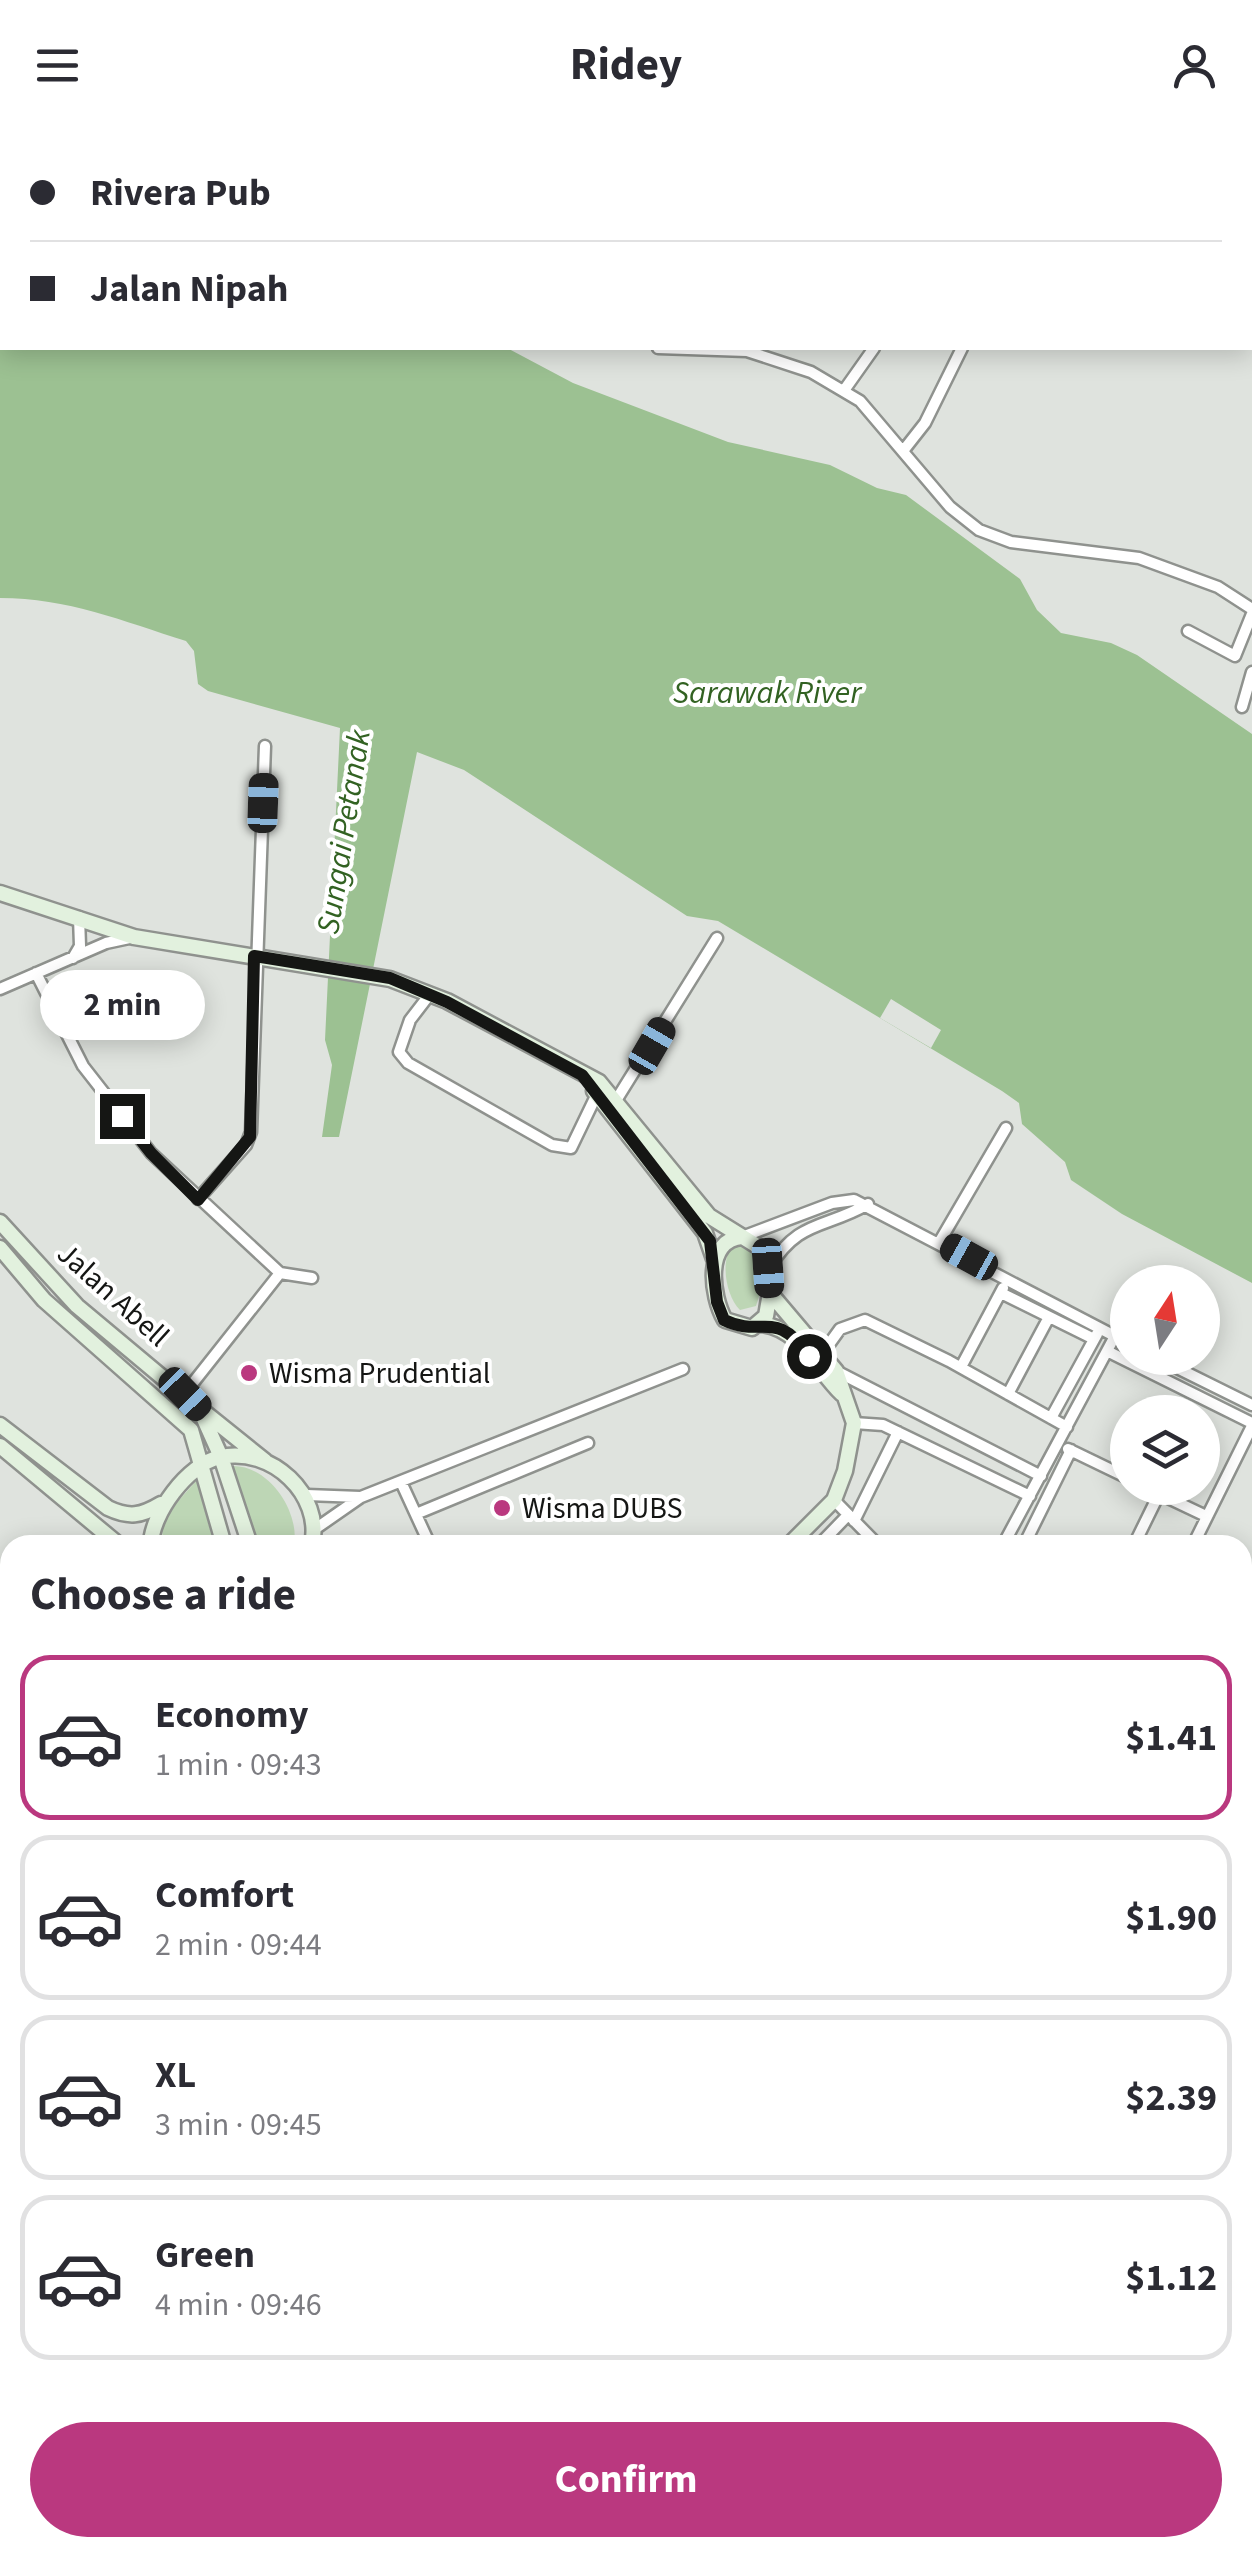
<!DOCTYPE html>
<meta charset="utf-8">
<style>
body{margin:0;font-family:"Source Sans 3",sans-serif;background:#f2f2f3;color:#2b2b33;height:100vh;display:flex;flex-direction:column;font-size:38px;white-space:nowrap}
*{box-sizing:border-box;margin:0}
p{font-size:32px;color:#7c7c81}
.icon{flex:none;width:55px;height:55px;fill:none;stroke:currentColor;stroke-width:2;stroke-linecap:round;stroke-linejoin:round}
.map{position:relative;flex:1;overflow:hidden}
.drawer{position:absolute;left:0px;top:1405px;width:1252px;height:1022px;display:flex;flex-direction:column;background:#fff;border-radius:30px 30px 0 0;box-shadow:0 5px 25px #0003}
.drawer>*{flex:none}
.hud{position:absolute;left:0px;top:0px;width:1252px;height:220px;box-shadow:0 5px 25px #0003;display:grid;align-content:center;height:220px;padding:0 30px;background:#fff}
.needle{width:65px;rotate:12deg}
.buttons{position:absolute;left:1110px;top:1135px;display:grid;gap:20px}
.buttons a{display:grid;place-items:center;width:110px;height:110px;border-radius:50%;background:#fff;box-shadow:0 5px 25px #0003;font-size:50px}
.end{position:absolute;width:45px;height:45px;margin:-22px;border:12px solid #151614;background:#fff;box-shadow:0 0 0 5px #fff}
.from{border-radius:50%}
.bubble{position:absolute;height:70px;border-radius:35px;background:#fff;box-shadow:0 5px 25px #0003;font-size:32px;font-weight:700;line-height:70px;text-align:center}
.car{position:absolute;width:30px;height:60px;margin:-30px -15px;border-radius:12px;box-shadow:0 0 8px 2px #0007;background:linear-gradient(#222 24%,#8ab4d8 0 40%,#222 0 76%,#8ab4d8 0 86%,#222 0)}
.hud b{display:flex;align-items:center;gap:35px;height:95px;font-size:38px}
.hud b+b{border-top:2px solid #e1e1e2}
.hud i{width:25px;height:25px;background:#2b2b33}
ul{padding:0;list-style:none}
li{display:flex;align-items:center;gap:30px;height:165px;margin:0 20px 15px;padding:0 10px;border:5px solid #e1e1e2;border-radius:30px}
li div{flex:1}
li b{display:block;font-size:38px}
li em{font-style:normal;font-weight:700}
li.on{border-color:#ba387f}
li>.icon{width:90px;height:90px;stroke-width:1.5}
h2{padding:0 30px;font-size:45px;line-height:120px}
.cta{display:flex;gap:20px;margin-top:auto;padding:20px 30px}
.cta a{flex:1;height:115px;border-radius:60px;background:#ba387f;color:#fff;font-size:40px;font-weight:700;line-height:115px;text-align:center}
header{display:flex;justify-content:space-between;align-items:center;height:130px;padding:0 30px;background:#fff;font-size:45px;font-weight:700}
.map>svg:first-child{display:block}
.green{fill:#bdd6b5}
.water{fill:#9cc192}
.pier{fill:#dfe3de}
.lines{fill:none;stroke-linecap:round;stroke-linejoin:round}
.street-casing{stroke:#8f928e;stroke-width:15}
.secondary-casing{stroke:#8f928e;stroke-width:19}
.street{stroke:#fff;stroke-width:10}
.secondary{stroke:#e2f1de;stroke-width:14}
.route{stroke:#151614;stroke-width:12}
.poi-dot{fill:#ba387f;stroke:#fff;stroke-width:4}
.labels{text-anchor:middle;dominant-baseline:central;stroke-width:8;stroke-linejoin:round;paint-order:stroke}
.street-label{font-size:30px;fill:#151614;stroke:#fff}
.poi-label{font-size:30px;fill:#151614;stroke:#fff;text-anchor:start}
.water-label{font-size:32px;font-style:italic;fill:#326222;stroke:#fff}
</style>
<header><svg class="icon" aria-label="menu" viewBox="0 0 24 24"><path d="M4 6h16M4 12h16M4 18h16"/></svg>Ridey<svg class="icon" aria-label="person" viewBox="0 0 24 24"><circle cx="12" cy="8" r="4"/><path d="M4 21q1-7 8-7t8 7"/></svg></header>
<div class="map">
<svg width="1252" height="2427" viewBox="0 0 1252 2427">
<rect width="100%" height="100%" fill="#dfe3de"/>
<path class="green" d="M741 1112 756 1122 761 1160 756 1176 740 1180C726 1166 720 1132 732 1116Z
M231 1336C269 1334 300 1382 294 1415H252Z
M197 1350 214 1415H162L163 1388Z
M1243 1920 1252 1923V2427H614L618 2418H1242Z"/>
<path class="water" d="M0 103 2 218H507L573 253 728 312 830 335 877 358 906 365 1020 449 1037 480 1061 503 1111 513 1137 525 1252 604V1153L1122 1084 1071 1050 1065 1032 1022 994 1019 973 1002 961 718 791 687 786 464 640 417 622 339 1007H322L332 935 325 910 340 598 208 561 198 554 194 521 186 511C122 491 68 468 0 468Z"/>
<path class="pier" d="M891 869 941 900 931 918 880 888Z"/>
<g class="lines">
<defs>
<path id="street" d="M307 0V2
M385 0V2
M722 0 728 2
M114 2 115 0
M428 2 429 0
M613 2 615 0
M693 2 694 0
M930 2 931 0
M1194 2 1195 0
M0 67H2
M1250 104H1252
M658 218 747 221 811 242 860 271 950 377 979 400 1011 412 1139 428 1218 457 1252 479
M845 259 874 218
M903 321 925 293 962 218
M1188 501 1235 526 1252 484
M1242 577 1252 542
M73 828 80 816 79 787
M36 843 83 936 151 1023 280 1143 312 1148
M0 859 106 813 134 807
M430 864 410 890 399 922 408 933 552 1015 571 1018 597 964
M615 972 717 808
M198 1069 246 1015 251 1002 265 616
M742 1107 832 1073 854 1070 1128 1213
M940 1111 1006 998
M769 1138C799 1089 825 1099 868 1074
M1001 1163 1094 1209
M1107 1221 1252 1293
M822 1224 840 1199 865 1190 949 1231 1067 1297
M1157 1228 1252 1275
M961 1237 1003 1158
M836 1241 1041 1346
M185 1263 280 1143
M1008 1264 1049 1187
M1051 1288 1097 1204
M854 1293 883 1295 1030 1366
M1068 1319 1128 1348
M401 1352 430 1415
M1147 1358 1206 1386
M307 1365 360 1367
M834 1370 878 1415
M416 1384 588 1313
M854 1391 898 1302
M315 1399 361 1367 683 1239
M819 1415 848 1385
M1003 1415 1115 1206
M1024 1415 1071 1320
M1134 1415 1159 1364
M1193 1415 1252 1296
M1242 1530 1252 1532
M1242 1687 1252 1639
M1242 1710H1252
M1242 1722 1252 1723
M1242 1737 1252 1738
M0 1803 10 1795
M1242 1826 1252 1828
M0 1959 10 1971
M0 2103 10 2095
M0 2182 10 2194
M0 2394 10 2386
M79 2427 91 2418"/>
<path id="secondary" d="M0 763 134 807 390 849 447 871 599 952 709 1086 762 1119 770 1163 766 1186 752 1198 725 1190C711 1166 704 1110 742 1107
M594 961 705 1103 714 1129
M0 1092 77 1176 199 1278 221 1327 250 1415
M0 1118 44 1170 191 1300 224 1415
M770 1163 836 1241 854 1293 845 1341 834 1370 789 1415
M761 1194C800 1198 816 1239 842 1264
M204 1282 265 1331
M0 1295 108 1378C129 1388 141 1386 161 1374
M0 1316 119 1415
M151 1415C151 1384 188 1334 220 1327 272 1316 323 1365 312 1415
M0 1557 10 1558
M0 1588 10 1584
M0 1753 10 1765
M1242 1863 1252 1862
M1242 1879 1252 1881
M1242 1907 1252 1912
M367 2427 381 2418"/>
</defs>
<use href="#street" class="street-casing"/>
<use href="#secondary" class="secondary-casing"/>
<use href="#street" class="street"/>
<use href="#secondary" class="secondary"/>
</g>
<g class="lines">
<path class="route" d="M122 986 151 1023 198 1070 250 1007 254 826 390 848 447 872 582 945 710 1111 717 1172 724 1190C763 1209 775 1177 809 1226"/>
</g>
<g class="poi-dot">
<circle cx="249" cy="1243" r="10"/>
<circle cx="502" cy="1378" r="10"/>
</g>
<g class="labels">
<g class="street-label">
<text transform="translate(113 1165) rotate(42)">Jalan Abell</text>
</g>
<g class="poi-label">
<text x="269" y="1243">Wisma Prudential</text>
<text x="522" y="1378">Wisma DUBS</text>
</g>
<g class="water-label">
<text x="767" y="563">Sarawak River</text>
<text transform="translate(344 702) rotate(-81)">Sungai Petanak</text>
</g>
</g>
</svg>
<div class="buttons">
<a><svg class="needle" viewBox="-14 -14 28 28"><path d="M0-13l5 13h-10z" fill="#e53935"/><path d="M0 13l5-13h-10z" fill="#7c7c81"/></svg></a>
<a><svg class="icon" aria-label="layers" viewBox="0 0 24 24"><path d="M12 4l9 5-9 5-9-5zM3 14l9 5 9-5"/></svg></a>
</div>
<i class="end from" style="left:809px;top:1226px"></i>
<i class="end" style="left:122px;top:986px"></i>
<div class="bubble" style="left:40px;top:840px;width:165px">2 min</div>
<i class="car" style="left:263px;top:673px;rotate:2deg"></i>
<i class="car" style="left:652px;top:916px;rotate:30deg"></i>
<i class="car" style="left:969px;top:1127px;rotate:299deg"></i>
<i class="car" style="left:768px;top:1138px;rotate:176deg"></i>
<i class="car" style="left:185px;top:1264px;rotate:136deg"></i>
<div class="hud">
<b><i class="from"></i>Rivera Pub</b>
<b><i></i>Jalan Nipah</b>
</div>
<section class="drawer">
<h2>Choose a ride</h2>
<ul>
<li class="on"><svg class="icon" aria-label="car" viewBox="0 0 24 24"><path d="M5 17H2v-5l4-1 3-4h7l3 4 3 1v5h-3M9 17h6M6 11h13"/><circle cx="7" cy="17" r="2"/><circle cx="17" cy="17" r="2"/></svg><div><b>Economy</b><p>1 min · 09:43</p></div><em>$1.41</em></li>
<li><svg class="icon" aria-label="car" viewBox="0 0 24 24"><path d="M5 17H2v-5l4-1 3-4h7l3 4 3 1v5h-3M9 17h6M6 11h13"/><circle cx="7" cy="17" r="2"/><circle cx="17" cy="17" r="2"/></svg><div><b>Comfort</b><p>2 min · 09:44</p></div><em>$1.90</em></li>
<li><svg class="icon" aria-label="car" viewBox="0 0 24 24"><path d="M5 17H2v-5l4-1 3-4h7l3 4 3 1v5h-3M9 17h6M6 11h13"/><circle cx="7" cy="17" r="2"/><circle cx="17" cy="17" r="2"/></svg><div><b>XL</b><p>3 min · 09:45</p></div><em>$2.39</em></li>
<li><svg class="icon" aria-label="car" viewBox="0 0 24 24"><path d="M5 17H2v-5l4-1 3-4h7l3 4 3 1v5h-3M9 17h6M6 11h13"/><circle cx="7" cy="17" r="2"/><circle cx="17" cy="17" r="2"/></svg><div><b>Green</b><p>4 min · 09:46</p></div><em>$1.12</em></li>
</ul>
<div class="cta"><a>Confirm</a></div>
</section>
</div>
